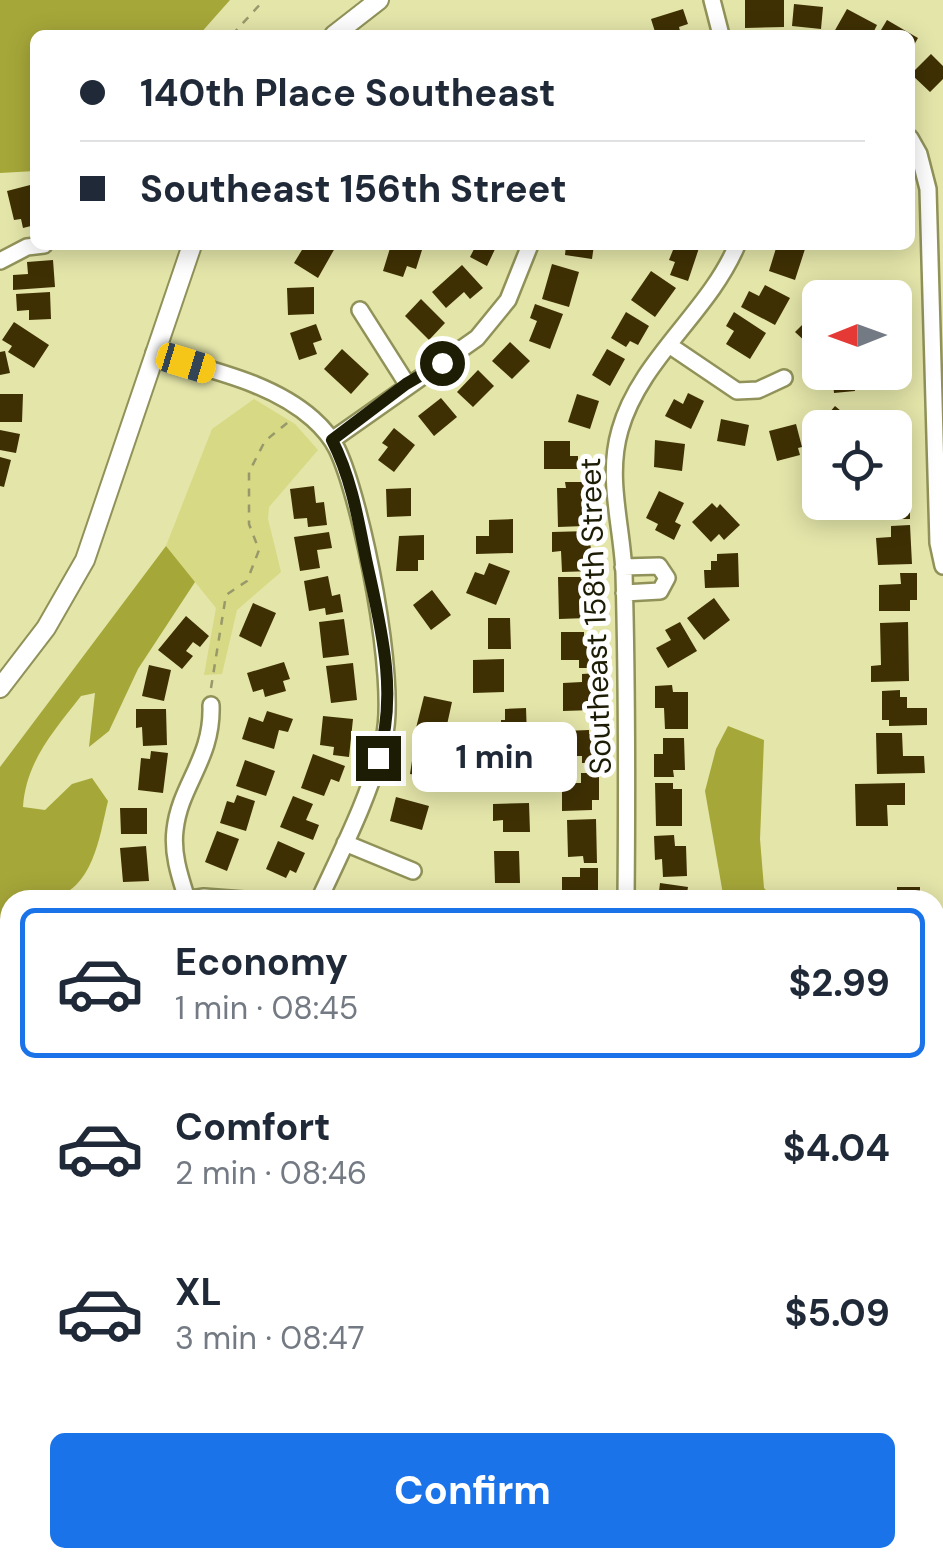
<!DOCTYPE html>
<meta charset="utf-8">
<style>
body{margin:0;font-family:"DM Sans",sans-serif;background:#f6f6f7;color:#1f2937;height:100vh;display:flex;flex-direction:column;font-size:38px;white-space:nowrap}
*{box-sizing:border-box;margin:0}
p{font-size:32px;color:#747a83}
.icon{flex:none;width:55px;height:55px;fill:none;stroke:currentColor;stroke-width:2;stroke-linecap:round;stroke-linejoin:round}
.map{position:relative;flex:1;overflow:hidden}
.details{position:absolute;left:0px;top:890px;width:945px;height:678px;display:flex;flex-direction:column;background:#fff;border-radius:30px 30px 0 0;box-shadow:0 5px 25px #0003}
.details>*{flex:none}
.top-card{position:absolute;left:30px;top:30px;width:885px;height:220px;border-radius:15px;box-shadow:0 5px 25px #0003;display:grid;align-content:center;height:220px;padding:0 50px;background:#fff}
.needle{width:65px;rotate:269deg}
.buttons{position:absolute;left:802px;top:280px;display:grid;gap:20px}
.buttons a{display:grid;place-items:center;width:110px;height:110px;border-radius:15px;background:#fff;box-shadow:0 5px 25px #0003;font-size:50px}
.end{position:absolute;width:45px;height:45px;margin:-22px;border:12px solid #1d1d06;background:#fff;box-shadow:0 0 0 5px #fff}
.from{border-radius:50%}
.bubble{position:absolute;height:70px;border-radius:15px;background:#fff;box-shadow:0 5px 25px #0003;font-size:32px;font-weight:700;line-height:70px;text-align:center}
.car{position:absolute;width:30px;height:60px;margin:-30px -15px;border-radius:12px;box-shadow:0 0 8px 2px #0007;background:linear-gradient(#f5c518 24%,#345 0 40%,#f5c518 0 76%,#345 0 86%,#f5c518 0)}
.top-card b{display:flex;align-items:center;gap:35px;height:95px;font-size:38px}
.top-card b+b{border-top:2px solid #e0e1e3}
.top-card i{width:25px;height:25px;background:#1f2937}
ul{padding:18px 0 0;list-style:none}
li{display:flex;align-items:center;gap:30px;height:150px;margin:0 20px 15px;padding:0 30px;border:5px solid transparent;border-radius:15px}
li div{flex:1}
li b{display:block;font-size:38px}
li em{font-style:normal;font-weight:700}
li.current{border-color:#1a73e8}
li>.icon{width:90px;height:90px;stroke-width:1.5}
.action{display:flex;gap:20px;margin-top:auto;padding:20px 50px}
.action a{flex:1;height:115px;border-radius:15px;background:#1a73e8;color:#fff;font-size:40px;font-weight:700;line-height:115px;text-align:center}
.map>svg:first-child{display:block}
.green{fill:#d7d984}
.forest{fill:#a6a739}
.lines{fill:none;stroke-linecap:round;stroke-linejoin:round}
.stream{stroke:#9480f1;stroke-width:4}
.building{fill:#3f3004}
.minor-casing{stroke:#909259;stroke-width:20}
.major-casing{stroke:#909259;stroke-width:22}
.path{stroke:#98996b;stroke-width:2.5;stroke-dasharray:8 8;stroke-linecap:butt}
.minor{stroke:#fff;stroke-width:15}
.major{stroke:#fff;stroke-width:18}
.route{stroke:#1d1d06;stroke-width:12}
.labels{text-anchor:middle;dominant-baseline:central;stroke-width:10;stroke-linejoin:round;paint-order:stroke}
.street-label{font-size:30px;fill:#1d1d06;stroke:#fff}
</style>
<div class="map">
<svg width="943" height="1567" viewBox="0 0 943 1567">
<rect width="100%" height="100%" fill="#e3e5a9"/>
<path class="green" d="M254 399 295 424 318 450 269 507 268 519 281 572 237 610 222 674 204 675 216 608 166 546 212 429Z"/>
<path class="forest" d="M0 0H230L199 35H35V171L0 173Z
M166 546 195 582 138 669 109 731 89 747 95 693 81 696C54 731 26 761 23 807L45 810 72 784 92 778 108 801C99 838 94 888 50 900 39 903 22 900 10 900V928L0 932V767Z
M728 726 764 740 760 839 764 888 775 900H724L705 791 716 749Z
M935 1242 943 1244V1567L928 1558H935Z
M0 1247 10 1248V1558H867L862 1567H0Z"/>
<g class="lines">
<path class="stream" d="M935 1401 943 1407
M0 1492 10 1485"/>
</g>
<path class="building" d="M745 0H784V27L745 28Z
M794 4 823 7 821 29 792 26Z
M683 9 688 24 679 27 681 35H656L651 19Z
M847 9 877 25 872 35 834 32Z
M887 20 918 38 910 52V35H878Z
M931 54 943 66V79L930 92 911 74Z
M34 184 35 225 23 228 21 219 14 220 7 191Z
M305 245 335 248 318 278 294 263Z
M391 245H409L422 250 416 269 407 266 403 277 383 271Z
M465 245H497L487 266 470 257 474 249Z
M566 245H594L592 259 565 255Z
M675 245H700L688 281 670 275 675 262 669 260Z
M777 245 805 249 795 280 769 271Z
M53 260 55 287 13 290V275L28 274 27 262Z
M552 264 579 272 569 307 542 299Z
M462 265 483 288 470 299 464 292 446 308 432 292Z
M651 271 676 288 655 317 631 300Z
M765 285 790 298 775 325 741 307 749 291 759 296Z
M314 287V314L288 315 287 288Z
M50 292 51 319 29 320V310L17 311 16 294Z
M421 299 445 323 429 340 405 316Z
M535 304 563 314 550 349 529 341 537 321 530 318Z
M626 312 649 326 638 345 630 341 626 347 611 338Z
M734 312 766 333 750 359 726 344 734 331 726 326Z
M820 314V344L813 338 808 344 795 332 808 319 812 323Z
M14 322 49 345 34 368 8 352 12 346 2 340Z
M316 324 322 340 313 343 317 354 299 360 290 333Z
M510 342 530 361 512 379 492 361Z
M342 349 369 374 351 394 324 369Z
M607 349 625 359 610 386 592 375Z
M5 351 10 373 0 375V352Z
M478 370 494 386 473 407 457 392Z
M823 372H853L855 391 834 393 833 383 824 384Z
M688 393 704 401 691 429 665 416 674 399 683 404Z
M0 394H23L22 422H0Z
M577 394 599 401 590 429 568 422Z
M441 398 457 417 434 436 418 416Z
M835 406 853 421 848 428H820V436L806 424 816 412 824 419Z
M721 419 749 425 745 446 717 441Z
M796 424 802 447 798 448 800 455 777 461 769 431Z
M394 428 415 445 394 472 378 460 388 447 382 443Z
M0 430 20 434 16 453 0 450Z
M655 440 685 444 682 471 654 467Z
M544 441H570V456H578V469H544Z
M0 457 11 460 4 487 0 486Z
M895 475H898L899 489H910V519H894V511H880V502H895Z
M565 482H584L585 526 558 527 557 488H566Z
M314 486 316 503 324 502 327 525 308 527 307 518 294 519 290 489Z
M411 488V516L387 517 386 489Z
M659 491 684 503 675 522 681 525 674 540 655 530 658 524 646 518Z
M712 503 717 508 720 504 740 525 724 540 719 534 711 542 692 522Z
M513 519V553L476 554V536H489V520Z
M910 525 912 564 878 565 876 538 891 537V526Z
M589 531 593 571 562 572 561 551 552 552V532Z
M329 532 332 548 317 550 320 568 300 571 294 537Z
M424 535V560H418V571H396L399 536Z
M738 553 739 587 705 588 704 570H711V561H717V554Z
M489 563 510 571 496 605 466 593 475 572 484 575Z
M900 573H917V600H910V611H879V585L901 584Z
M328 576 332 596 340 594 343 612 326 615 325 608 309 611 304 581Z
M558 577H595V600H588V618L559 619Z
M432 590 451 615 431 630 413 605Z
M714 598 730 620 704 640 687 618Z
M253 603 276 613 261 647 239 636Z
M186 616 209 636 200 647 193 642 186 651 193 656 182 669 158 650Z
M488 618H510L511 649H488Z
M344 619 349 655 323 658 319 622Z
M680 622 697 651 668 668 656 648 671 640 665 630Z
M908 622 909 681 871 682V666L881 665 880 623Z
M561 632H584V642L599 641V668H579V660H561Z
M504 659V692L473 693V660Z
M284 662 290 679 283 681 286 691 265 697 263 689 253 692 247 673Z
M353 663 357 700 331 703 326 666Z
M149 665 171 670 164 701 142 696Z
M599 673 600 699H593V710L563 711V683L582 682V674Z
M672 685 673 692H688V729H665L664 708H655V686Z
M900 690V697H907V708H927V725L889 726V720H882V691Z
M424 696 452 702 443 743 414 736Z
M526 708 527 736 501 737V720H505V709Z
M136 709H166L167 745 143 746 142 727 136 728Z
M267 711 293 719 288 732 279 730 274 749 242 739 249 717 263 722Z
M323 716 353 719 349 757 333 755 334 747 320 745Z
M589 730V734H599V763H582V756H563V731Z
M876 733H902L903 756H924L925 773 877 774Z
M663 738H684L685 770H673L674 777H654V754H663Z
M414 748 440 752 435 778 410 774Z
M151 751 168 753 163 793 138 790 141 758 150 759Z
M313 754 345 766 339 782 331 779 324 796 301 788Z
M517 755V777L510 778 511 785H491L490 756Z
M245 760 275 771 266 796 236 786Z
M581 773H599V800H592V810L562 811V783H581Z
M655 783H673V789H682V826H656Z
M905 783V805H887L888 826H856L855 784Z
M237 795 255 801 246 831 220 823 227 801 234 803Z
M293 796 313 804 306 820 319 825 313 840 280 827Z
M396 797 429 806 422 830 390 821Z
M529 803 530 832H503V820L493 821V804Z
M120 808H147V834H121Z
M596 819 597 863H584L583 856 568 857 567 820Z
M217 831 239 839 227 871 205 862Z
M674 835 675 846H686L687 876 663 877 662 859 655 860 654 836Z
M278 841 305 853 296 873 290 870 286 878 266 869Z
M146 846 149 881 123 882 120 848Z
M494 851H519L520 883H495Z
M580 868H598V895H586V900H562V877H580Z
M660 883 688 887 686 900H658Z
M897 887H920V900H886V895H897Z
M1 979 10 980V1016L0 1015Z
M10 1028V1060L4 1061 0 1030Z
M943 1164V1205H935V1165Z
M10 1189V1216L0 1200V1195Z"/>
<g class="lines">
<defs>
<path id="minor" d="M712 0 721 35
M910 138 919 154 928 189 938 543 943 566
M0 261 27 247 44 245
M360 310 407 384
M669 345 737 391 758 390 784 378
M154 353C208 370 270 381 313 419 323 428 331 437 337 449 362 501 398 682 384 738 371 794 343 848 319 900
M332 440 477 338 508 300 530 245
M623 567 659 566 667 578 660 591 624 593
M345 843 413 871
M187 899C180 877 172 854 175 830 180 784 213 759 211 705
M184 900 204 897 244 900
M626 900C627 791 627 682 624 573 622 525 606 478 620 430 640 359 709 312 737 245
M935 1093H943"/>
<path id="major" d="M334 35 379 0
M0 688 46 628 85 560 192 245"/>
</defs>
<use href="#minor" class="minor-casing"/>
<use href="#major" class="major-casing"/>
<path class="path" d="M232 35 264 0
M211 688 226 595 247 581 259 550 249 524V472L265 441 292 419
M547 1558 577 1567
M348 1567 354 1558"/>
<use href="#minor" class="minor"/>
<use href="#major" class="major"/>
</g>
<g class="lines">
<path class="route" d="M378 758C399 693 380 624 366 559 358 518 351 477 332 440L406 384 442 363"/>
</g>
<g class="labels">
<g class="street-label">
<text transform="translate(595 616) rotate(-92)">Southeast 158th Street</text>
</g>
</g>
</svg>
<div class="buttons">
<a><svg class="needle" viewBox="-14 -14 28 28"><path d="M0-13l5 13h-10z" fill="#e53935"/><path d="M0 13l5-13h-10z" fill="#747a83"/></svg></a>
<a><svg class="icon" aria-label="locate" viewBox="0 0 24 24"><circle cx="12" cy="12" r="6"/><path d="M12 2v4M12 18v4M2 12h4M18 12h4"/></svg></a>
</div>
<i class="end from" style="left:442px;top:363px"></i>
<i class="end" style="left:378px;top:758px"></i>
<div class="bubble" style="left:412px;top:722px;width:165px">1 min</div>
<i class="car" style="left:186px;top:363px;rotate:107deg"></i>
<div class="top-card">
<b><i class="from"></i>140th Place Southeast</b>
<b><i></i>Southeast 156th Street</b>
</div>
<section class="details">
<ul>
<li class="current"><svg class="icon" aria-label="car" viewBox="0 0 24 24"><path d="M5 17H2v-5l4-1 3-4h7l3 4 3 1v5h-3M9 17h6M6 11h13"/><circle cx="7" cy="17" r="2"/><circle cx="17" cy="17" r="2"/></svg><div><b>Economy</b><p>1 min · 08:45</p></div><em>$2.99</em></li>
<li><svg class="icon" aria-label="car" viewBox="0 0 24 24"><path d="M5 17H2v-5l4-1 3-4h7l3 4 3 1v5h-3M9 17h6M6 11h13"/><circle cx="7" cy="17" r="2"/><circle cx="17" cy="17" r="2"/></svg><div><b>Comfort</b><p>2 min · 08:46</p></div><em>$4.04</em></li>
<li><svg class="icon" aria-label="car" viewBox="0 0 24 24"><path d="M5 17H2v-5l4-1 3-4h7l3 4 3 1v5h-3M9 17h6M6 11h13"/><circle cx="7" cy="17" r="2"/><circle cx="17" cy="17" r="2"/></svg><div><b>XL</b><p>3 min · 08:47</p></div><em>$5.09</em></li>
</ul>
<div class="action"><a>Confirm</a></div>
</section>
</div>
